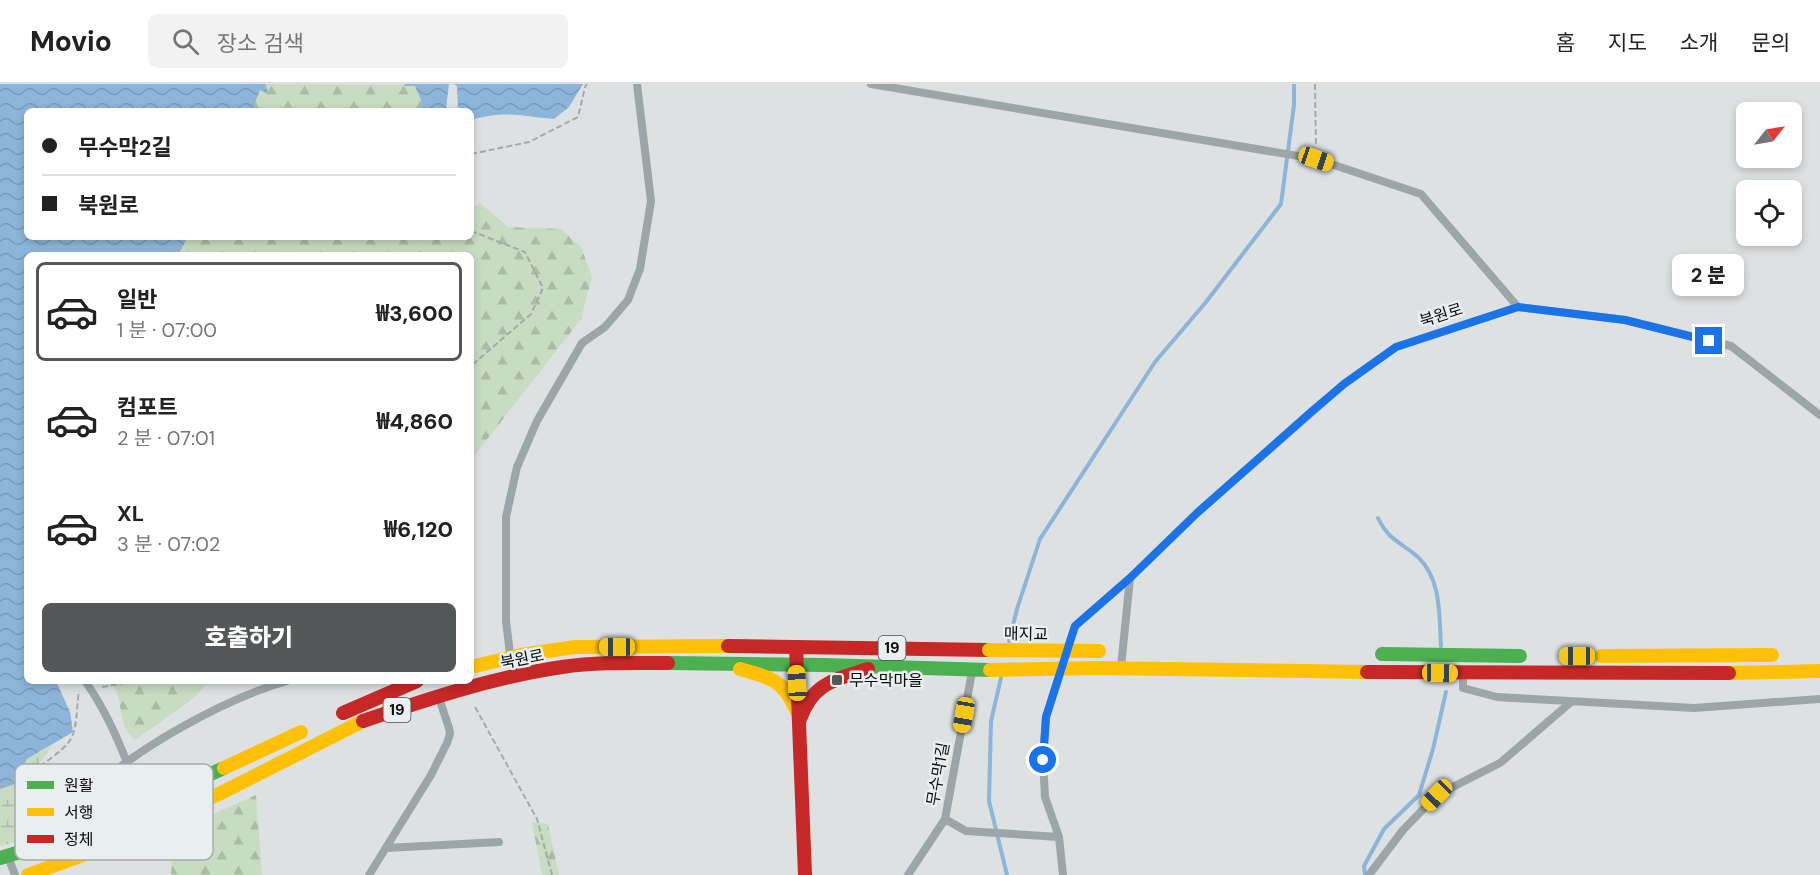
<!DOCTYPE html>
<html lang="ko">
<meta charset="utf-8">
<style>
body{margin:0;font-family:"DM Sans","Noto Sans KR",sans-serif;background:#f2f2f2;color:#222;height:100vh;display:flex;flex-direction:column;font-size:22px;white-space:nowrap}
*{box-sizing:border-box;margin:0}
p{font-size:20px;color:#767676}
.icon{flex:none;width:33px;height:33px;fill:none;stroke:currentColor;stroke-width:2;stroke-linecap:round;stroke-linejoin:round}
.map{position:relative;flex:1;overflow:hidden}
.sheet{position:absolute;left:24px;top:168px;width:450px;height:432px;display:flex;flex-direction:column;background:#fff;border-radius:9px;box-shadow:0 3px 9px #0003}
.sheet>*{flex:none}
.top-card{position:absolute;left:24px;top:24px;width:450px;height:132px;border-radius:9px;box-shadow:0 3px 9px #0003;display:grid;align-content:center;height:132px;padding:0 18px;background:#fff}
.needle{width:39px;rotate:59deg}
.fabs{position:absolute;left:1736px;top:18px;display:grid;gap:12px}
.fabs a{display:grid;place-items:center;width:66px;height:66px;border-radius:9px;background:#fff;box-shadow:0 3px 9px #0003;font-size:30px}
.end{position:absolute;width:27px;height:27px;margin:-14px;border:8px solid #1a73e8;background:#fff;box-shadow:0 0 0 3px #fff}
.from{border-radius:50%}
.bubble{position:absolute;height:42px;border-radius:9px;background:#fff;box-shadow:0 3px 9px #0003;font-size:20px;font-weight:800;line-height:42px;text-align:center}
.car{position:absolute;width:18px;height:36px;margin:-18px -9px;border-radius:8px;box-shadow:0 0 4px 2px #0007;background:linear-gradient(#f5c518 24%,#345 0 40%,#f5c518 0 76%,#345 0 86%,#f5c518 0)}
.top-card b{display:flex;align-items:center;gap:21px;height:57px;font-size:22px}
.top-card b+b{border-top:2px solid #e0e0e0}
.top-card i{width:15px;height:15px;background:#222}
ul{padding:10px 0 0;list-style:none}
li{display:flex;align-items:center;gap:18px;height:99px;margin:0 12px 9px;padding:0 6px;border:3px solid transparent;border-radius:9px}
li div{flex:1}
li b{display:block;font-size:22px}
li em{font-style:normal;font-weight:800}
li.selected{border-color:#545757}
li>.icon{width:54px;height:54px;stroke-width:1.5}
.cta{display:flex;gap:12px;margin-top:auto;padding:12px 18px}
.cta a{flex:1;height:69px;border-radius:9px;background:#545757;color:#fff;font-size:24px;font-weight:800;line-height:69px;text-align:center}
header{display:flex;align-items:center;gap:36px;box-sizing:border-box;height:84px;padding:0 30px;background:#fff;border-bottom:2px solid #e0e0e0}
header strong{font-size:28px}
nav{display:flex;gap:33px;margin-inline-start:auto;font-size:21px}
.search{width:420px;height:54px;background:#f2f2f2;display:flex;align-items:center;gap:15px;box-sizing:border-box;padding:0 21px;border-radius:9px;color:#767676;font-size:22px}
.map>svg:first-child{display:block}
.forest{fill:url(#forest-firs)}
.wetland{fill:url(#wetland-marsh)}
.water{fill:url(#water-waves)}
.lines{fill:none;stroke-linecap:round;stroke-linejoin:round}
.stream{stroke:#8db5d9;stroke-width:4}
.path{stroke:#a3aaab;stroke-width:2;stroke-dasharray:6 3;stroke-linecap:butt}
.lane{stroke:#9ca5a8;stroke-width:8}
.fast{stroke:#4caf50;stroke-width:14}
.slow{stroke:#ffc107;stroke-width:14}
.jam{stroke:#c62828;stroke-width:14}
.slow-bridge{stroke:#ffc107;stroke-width:14}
.route{stroke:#1a73e8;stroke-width:8}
.poi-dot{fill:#545757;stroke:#e9efef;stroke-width:2}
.labels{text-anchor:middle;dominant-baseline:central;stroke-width:5;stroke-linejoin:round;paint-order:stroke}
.shield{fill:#e9efef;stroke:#4d5050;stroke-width:1.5}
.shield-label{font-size:15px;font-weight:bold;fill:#0a0c0c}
.street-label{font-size:16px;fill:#0a0c0c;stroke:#e9efef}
.poi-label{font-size:16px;fill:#0a0c0c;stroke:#e9efef;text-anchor:start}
.key{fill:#e9efef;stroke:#a6abab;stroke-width:1.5}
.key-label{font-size:16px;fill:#0a0c0c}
</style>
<header>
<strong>Movio</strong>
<div class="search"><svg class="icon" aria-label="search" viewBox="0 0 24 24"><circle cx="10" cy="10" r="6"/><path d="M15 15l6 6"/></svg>장소 검색</div>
<nav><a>홈</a><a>지도</a><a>소개</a><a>문의</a></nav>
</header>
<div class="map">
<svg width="1820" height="791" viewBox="0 0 1820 791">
<defs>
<pattern id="forest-firs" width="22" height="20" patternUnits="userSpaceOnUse" patternTransform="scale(1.5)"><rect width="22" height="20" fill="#c8dcc2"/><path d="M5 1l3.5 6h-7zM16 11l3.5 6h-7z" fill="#aabca6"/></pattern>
<pattern id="wetland-marsh" width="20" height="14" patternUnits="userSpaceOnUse" patternTransform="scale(1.5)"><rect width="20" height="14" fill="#c8dcc2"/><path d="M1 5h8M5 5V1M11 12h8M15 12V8" fill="none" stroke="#aabca6"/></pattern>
<pattern id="water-waves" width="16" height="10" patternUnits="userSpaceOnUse" patternTransform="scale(1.5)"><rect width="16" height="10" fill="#8db5d9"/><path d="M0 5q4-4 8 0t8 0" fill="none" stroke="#789ab9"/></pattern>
</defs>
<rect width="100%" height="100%" fill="#dde1e1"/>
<path class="forest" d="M266 0 415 1 421 16 422 27H252L260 6 267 9Z
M481 120 508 143 561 145 581 163 592 193 581 235 471 376V171H178L188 153H471V123Z
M109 597H208L195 613 135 656C115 639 126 613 109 597Z
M256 711 262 791H171L174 748Z
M532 738 548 740 559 791H542Z"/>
<path class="wetland" d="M52 662 35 685 34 727 54 743 44 751 0 762V705L15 700 27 675Z"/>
<path class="water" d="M0 0H266L268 10 260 6 252 27H27V153H188L178 171H27V597H56L70 628 73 648 27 675 15 700 0 705Z
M404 0H449L446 25 422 27 421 16 415 2H405Z
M454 0H583L569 23 554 35C520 32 506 26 471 36V27H458L457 2Z"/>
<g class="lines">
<path class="stream" d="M1378 434C1389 457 1401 458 1418 473 1442 496 1439 532 1441 562
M1009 557 1017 525 1040 455 1155 278 1206 218 1281 120 1294 21V0
M1001 594 991 637 989 717 1007 791
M1365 791 1364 782 1384 745 1419 711 1433 665 1446 608"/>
<path class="path" d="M1315 0 1316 63
M471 70 529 58 578 33 585 3 587 0
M471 147 525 168 543 204 531 230 471 282
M102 603 134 597
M475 623 537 735 552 791
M0 703C17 698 65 669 72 653 77 642 77 620 79 607"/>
<path class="lane" d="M871 0 1316 75 1421 110 1518 223
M1068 563 1075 542 1130 494 1197 429 1344 300 1396 263 1518 223 1625 236 1731 262 1820 331
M510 570 506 537V433L517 383 537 337 582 259 605 243 628 216 640 185 651 117 637 0
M1121 583 1130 494
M1060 589 1046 633 1043 676 1045 713 1059 753 1063 791
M1463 593V604L1497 613 1694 624 1820 615
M85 597C103 622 115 649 127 678
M945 735 966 747 1059 753
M56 749C66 736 76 722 88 710 136 664 224 615 287 597
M386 764 499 758
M9 775 15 791
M369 791 431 691 447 659 450 650 449 644 439 614
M908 791 945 735 972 588
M1369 791 1403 746 1437 711 1500 679 1571 618"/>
<path class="fast" d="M1382 570 1520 572
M668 579 823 581 990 586
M0 774 80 750 224 684"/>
<path class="slow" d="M1601 572 1772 571
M471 583 521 571 575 563 728 562
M1097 584 1367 588
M740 585C769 593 784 596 796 626
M1729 589 1820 587
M224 684 301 648
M28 791 94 767 221 709 363 637"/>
<path class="jam" d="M728 562 989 566
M796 563 805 791
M1367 588 1729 589
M343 629 417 597
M800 635C813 599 834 596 868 585
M363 637C428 615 494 593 562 583 597 578 633 579 668 579"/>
<path class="slow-bridge" d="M989 566 1099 567
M990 586 1097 584"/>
</g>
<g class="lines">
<path class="route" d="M1043 676 1046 633 1075 542 1130 494 1197 429 1311 328 1344 300 1396 263 1518 223 1625 236 1709 257"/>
</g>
<rect class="poi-dot" x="831" y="590" width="12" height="12" rx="3"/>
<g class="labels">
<g class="shield">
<rect x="878.5" y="552" width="27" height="24" rx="4.5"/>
<rect x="383.5" y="614" width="27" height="24" rx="4.5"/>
</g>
<g class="shield-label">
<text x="892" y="564">19</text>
<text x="397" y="626">19</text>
</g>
<g class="street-label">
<text transform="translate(1441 231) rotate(-18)">북원로</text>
<text transform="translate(1026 550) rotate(1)">매지교</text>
<text transform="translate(522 575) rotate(-11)">북원로</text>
<text transform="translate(938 690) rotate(-80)">무수막1길</text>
</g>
<g class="poi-label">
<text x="849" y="596">무수막마을</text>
</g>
</g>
<rect x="15" y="680" width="198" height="96" rx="9" class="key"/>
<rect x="27" y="697" width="27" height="8" fill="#4caf50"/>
<rect x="27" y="724" width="27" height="8" fill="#ffc107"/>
<rect x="27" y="751" width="27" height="8" fill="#c62828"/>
<g class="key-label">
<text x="64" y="707">원활</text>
<text x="64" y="734">서행</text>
<text x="64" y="761">정체</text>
</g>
</svg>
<div class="fabs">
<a><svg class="needle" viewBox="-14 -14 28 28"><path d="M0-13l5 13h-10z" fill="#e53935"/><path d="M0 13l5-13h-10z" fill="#767676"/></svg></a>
<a><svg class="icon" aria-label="locate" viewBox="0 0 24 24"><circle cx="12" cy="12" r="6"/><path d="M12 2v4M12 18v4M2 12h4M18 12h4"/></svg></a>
</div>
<i class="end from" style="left:1043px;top:676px"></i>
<i class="end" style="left:1709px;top:257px"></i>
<div class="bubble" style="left:1672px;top:170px;width:72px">2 분</div>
<i class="car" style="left:1316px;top:75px;rotate:109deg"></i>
<i class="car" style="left:617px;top:563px;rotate:270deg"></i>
<i class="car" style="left:1577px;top:572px;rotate:270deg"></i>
<i class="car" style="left:1440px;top:589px;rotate:91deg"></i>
<i class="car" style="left:797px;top:599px;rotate:357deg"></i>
<i class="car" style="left:964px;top:631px;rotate:190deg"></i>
<i class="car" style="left:1437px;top:711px;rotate:224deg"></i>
<div class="top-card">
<b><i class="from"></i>무수막2길</b>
<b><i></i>북원로</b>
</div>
<section class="sheet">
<ul>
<li class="selected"><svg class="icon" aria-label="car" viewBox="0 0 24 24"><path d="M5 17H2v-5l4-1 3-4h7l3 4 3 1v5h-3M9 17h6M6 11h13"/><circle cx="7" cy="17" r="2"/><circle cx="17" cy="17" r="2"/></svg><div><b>일반</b><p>1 분 · 07:00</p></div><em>₩3,600</em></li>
<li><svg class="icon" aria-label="car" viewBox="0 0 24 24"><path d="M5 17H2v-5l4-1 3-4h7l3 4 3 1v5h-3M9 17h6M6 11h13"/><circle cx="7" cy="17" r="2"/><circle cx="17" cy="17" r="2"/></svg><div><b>컴포트</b><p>2 분 · 07:01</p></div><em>₩4,860</em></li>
<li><svg class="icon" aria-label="car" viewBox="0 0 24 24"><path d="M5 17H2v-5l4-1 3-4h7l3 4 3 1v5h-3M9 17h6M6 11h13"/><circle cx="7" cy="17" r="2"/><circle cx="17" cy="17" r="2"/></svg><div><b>XL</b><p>3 분 · 07:02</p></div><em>₩6,120</em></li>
</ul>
<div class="cta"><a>호출하기</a></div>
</section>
</div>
